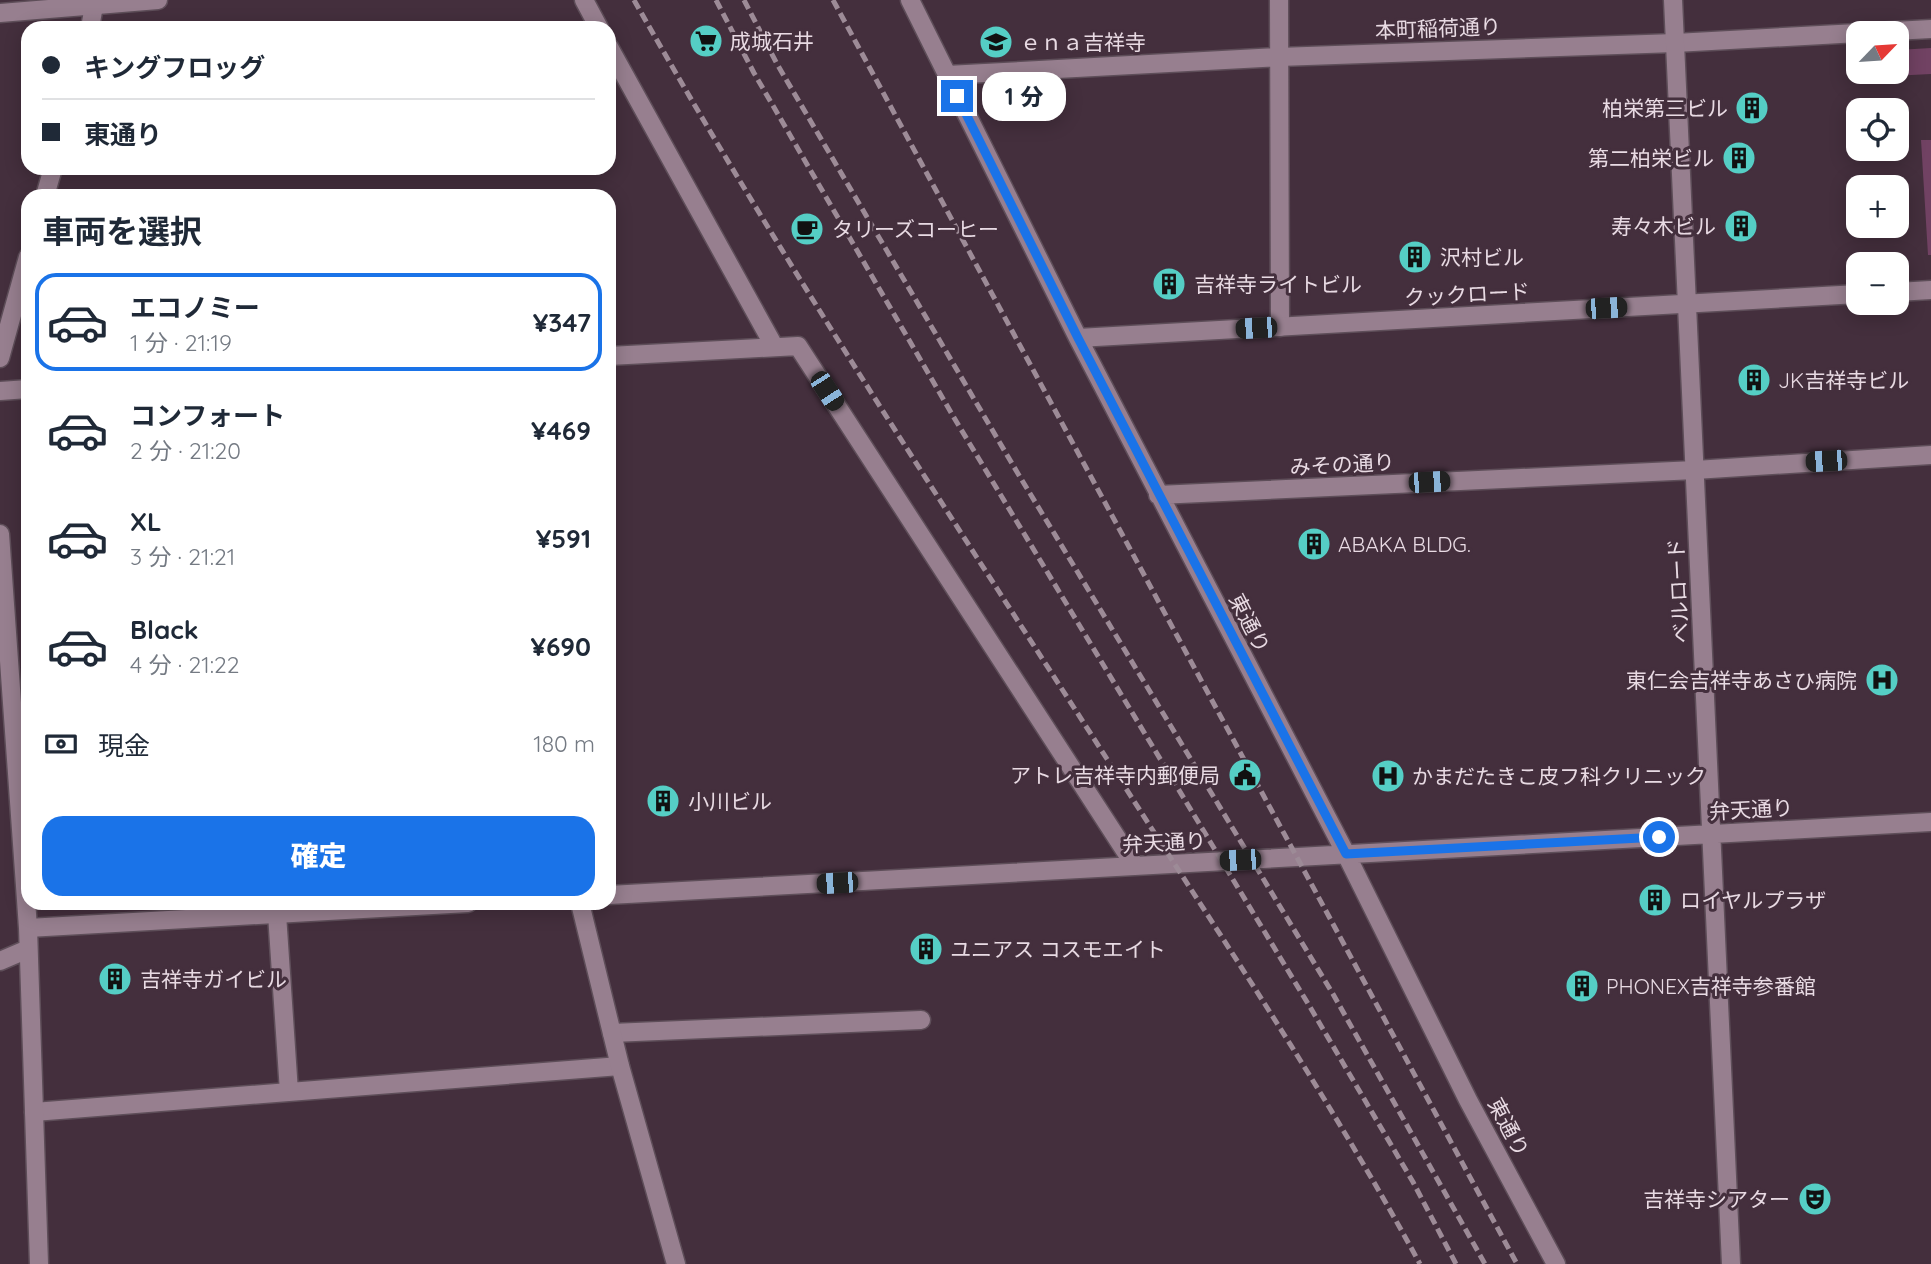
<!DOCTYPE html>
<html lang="ja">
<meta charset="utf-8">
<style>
body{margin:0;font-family:Quicksand,"Noto Sans JP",sans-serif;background:#f2f2f3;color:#1f2937;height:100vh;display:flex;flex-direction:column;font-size:26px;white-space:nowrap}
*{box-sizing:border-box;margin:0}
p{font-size:23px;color:#747a83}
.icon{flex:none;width:38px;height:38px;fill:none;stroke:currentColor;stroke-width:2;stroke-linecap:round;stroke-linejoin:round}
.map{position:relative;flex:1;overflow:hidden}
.panel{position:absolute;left:21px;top:189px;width:595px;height:721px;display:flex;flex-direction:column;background:#fff;border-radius:21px;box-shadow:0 4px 18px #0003}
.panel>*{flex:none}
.hud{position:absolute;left:21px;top:21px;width:595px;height:154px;border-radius:21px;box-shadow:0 4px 18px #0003;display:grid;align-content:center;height:154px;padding:0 21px;background:#fff}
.needle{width:46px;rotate:65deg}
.buttons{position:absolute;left:1846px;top:21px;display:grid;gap:14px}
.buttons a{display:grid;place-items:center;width:63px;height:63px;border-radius:14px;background:#fff;box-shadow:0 4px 18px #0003;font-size:35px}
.end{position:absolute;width:32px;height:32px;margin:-16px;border:9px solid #1a73e8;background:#fff;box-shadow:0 0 0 4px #fff}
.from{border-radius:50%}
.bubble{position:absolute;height:49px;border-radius:21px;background:#fff;box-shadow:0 4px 18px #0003;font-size:23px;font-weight:800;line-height:49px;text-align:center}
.car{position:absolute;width:21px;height:42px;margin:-21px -10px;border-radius:9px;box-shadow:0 0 5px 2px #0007;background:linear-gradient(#222 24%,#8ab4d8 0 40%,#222 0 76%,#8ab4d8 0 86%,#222 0)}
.hud b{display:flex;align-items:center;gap:24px;height:66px;font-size:26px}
.hud b+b{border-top:2px solid #e0e1e3}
.hud i{width:18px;height:18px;background:#1f2937}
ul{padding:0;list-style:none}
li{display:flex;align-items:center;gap:21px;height:98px;margin:0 14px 10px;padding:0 7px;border:4px solid transparent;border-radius:21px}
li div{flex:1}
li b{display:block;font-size:26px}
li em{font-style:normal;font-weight:800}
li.active{border-color:#1a73e8}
li>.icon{width:63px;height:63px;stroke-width:1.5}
h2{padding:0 21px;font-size:32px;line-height:84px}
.pay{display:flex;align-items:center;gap:18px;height:77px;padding:0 21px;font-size:26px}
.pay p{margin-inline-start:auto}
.primary-button{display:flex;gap:14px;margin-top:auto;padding:14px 21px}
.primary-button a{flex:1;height:80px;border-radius:21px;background:#1a73e8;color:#fff;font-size:28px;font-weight:800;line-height:80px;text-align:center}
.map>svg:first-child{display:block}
.green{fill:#714263}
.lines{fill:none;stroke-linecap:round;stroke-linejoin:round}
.service-casing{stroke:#5e4e59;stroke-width:21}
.minor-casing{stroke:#5e4e59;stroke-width:21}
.tertiary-casing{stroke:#5e4e59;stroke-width:21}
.service{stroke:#977f8f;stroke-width:18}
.minor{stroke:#977f8f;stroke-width:18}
.tertiary{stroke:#977f8f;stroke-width:18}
.rail{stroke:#9d8b97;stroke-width:5;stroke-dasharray:10 5;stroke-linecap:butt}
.route{stroke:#1a73e8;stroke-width:9}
.labels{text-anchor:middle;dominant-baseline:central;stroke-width:6;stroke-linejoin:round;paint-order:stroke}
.street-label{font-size:21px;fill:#e8dae3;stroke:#442f3d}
.poi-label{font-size:21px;fill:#e8dae3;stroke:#442f3d;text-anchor:start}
</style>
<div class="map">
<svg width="1931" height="1264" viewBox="0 0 1931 1264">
<rect width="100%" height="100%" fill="#442f3d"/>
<path class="green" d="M1931 48V74L1892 76V72H1897V50Z
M1921 140H1931V255H1928Z"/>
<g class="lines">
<defs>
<path id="service" d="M1279 0 1280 327
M947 75 1279 57 1675 43 1931 29
M277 914 289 1092
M612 1033 921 1020
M34 1112 620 1066"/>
<path id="minor" d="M584 0 599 28
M910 0 1078 338 1346 854 1468 1100 1556 1264
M1673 0 1731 1264
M90 28 95 0
M609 47 774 346
M45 196 53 168
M1897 292 1931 290
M1078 338 1858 294
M609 356 798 346 1135 866
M0 358 28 257
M0 391 28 389
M1158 495 1695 470 1931 455
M0 534 28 928 39 1264
M609 895 1931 822
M580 903 620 1066 676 1264
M28 928 468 903
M0 961 28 949"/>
<path id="tertiary" d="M0 13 158 0"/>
</defs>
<use href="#service" class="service-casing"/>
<use href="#minor" class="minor-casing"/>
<use href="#tertiary" class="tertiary-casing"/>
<use href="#service" class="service"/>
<use href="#minor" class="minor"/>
<use href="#tertiary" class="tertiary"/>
<path class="rail" d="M634 0C791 278 969 543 1141 812 1237 961 1335 1108 1420 1264
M716 0 754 73 956 421 1310 1007 1413 1182 1456 1264
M744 0 777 64 1017 472 1333 994 1485 1264
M833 0 1517 1264"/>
</g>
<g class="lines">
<path class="route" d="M957 96 1078 338 1346 854 1659 837"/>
</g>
<defs>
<symbol id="supermarket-disc" viewBox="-11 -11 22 22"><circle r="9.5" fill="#55cec5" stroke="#442f3d"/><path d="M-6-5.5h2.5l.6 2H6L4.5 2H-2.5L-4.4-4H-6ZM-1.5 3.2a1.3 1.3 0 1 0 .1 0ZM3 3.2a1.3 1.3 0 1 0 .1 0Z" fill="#111"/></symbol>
<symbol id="school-disc" viewBox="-11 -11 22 22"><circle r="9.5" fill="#55cec5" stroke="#442f3d"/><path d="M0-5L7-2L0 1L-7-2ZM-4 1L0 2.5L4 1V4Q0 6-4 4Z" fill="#111"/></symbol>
<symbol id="building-disc" viewBox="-11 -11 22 22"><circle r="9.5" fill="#55cec5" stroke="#442f3d"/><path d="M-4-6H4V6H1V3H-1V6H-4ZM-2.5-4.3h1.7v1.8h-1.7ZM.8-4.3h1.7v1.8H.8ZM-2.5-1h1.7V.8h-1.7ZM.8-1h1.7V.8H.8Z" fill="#111"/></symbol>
<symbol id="cafe-disc" viewBox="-11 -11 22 22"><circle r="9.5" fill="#55cec5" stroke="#442f3d"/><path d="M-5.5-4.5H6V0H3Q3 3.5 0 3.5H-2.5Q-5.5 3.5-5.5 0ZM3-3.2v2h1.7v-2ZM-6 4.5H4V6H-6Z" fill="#111"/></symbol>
<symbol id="hospital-disc" viewBox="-11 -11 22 22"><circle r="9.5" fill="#55cec5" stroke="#442f3d"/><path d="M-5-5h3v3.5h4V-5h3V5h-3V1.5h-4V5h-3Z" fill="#111"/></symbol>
<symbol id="civic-disc" viewBox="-11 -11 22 22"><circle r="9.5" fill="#55cec5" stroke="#442f3d"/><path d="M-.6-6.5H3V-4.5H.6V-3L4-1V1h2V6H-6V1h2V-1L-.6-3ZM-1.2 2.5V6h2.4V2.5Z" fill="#111"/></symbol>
<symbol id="theatre-disc" viewBox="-11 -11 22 22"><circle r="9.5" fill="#55cec5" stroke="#442f3d"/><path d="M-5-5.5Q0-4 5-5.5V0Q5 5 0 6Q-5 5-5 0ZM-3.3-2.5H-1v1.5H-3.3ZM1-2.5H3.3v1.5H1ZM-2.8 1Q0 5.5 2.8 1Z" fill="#111"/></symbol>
</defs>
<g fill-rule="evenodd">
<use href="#supermarket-disc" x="687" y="22" width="38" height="38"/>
<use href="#school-disc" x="977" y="23" width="38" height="38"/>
<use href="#building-disc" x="1733" y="89" width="38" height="38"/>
<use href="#building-disc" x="1720" y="139" width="38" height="38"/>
<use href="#building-disc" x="1722" y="207" width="38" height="38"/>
<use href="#cafe-disc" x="788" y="210" width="38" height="38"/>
<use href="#building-disc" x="1396" y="238" width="38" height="38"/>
<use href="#building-disc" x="1150" y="265" width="38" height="38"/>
<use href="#building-disc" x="1735" y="361" width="38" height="38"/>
<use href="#building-disc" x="1295" y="525" width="38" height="38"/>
<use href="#hospital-disc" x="1863" y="661" width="38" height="38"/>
<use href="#civic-disc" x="1226" y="756" width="38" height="38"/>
<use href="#hospital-disc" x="1369" y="757" width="38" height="38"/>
<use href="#building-disc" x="644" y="782" width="38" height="38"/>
<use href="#building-disc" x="1636" y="881" width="38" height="38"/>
<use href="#building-disc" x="907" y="930" width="38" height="38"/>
<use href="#building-disc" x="96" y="960" width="38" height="38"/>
<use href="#building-disc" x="1563" y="967" width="38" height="38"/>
<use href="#theatre-disc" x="1796" y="1180" width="38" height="38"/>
</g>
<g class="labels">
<g class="street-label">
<text transform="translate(1438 28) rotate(-2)">本町稲荷通り</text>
<text transform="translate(1467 294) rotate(-3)">クックロード</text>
<text transform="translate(1342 464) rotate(-3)">みその通り</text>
<text transform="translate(1678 591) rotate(-93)">ベルロード</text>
<text transform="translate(1250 623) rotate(63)">東通り</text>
<text transform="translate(1751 809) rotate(-3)">弁天通り</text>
<text transform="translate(1164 842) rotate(-3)">弁天通り</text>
<text transform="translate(1509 1127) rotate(62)">東通り</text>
</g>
<g class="poi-label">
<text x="730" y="41">成城石井</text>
<text x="1020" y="42">ｅｎａ吉祥寺</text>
<text x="1728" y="108" text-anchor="end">柏栄第三ビル</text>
<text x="1714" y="158" text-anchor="end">第二柏栄ビル</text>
<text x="1716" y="226" text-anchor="end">寿々木ビル</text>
<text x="832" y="229">タリーズコーヒー</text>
<text x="1440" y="257">沢村ビル</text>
<text x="1194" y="284">吉祥寺ライトビル</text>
<text x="1778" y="380">JK吉祥寺ビル</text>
<text x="1338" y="544">ABAKA BLDG.</text>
<text x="1857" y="680" text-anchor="end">東仁会吉祥寺あさひ病院</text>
<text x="1220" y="775" text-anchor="end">アトレ吉祥寺内郵便局</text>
<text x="1412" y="776">かまだたきこ皮フ科クリニック</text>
<text x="688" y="801">小川ビル</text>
<text x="1680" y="900">ロイヤルプラザ</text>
<text x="950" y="949">ユニアス コスモエイト</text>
<text x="140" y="979">吉祥寺ガイビル</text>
<text x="1606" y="986">PHONEX吉祥寺参番館</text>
<text x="1790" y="1199" text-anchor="end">吉祥寺シアター</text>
</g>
</g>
</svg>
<div class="buttons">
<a><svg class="needle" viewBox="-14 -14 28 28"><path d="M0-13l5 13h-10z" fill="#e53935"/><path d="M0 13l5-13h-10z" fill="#747a83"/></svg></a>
<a><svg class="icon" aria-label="locate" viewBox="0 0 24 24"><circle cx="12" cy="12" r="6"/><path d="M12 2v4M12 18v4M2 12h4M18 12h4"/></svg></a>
<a>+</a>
<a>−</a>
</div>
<i class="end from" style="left:1659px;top:837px"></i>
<i class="end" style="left:957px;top:96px"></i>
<div class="bubble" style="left:982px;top:72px;width:84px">1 分</div>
<i class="car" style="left:1606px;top:308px;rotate:87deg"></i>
<i class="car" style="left:1256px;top:328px;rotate:267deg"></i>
<i class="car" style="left:827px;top:391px;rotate:147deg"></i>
<i class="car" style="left:1826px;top:461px;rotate:267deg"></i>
<i class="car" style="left:1429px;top:482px;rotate:87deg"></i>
<i class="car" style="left:1240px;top:860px;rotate:267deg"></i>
<i class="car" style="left:837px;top:883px;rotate:267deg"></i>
<div class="hud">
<b><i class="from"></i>キングフロッグ</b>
<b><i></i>東通り</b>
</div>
<section class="panel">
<h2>車両を選択</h2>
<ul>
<li class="active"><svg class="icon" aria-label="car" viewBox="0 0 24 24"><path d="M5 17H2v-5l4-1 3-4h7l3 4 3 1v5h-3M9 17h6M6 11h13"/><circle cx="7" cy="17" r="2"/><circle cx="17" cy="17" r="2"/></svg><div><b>エコノミー</b><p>1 分 · 21:19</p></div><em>¥347</em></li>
<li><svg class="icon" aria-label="car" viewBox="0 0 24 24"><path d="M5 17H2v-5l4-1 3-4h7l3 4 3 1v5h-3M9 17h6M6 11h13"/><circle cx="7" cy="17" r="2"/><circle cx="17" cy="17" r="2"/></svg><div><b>コンフォート</b><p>2 分 · 21:20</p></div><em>¥469</em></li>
<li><svg class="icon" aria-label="car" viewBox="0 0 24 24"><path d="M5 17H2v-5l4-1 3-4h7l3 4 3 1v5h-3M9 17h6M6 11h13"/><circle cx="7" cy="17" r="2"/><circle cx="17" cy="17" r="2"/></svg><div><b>XL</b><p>3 分 · 21:21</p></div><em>¥591</em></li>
<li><svg class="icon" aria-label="car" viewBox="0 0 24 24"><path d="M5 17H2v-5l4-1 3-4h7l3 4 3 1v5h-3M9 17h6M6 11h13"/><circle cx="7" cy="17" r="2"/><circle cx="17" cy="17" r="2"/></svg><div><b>Black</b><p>4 分 · 21:22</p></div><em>¥690</em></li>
</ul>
<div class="pay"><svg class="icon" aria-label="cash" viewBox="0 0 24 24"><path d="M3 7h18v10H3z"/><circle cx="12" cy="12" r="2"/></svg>現金<p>180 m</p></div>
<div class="primary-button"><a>確定</a></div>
</section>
</div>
